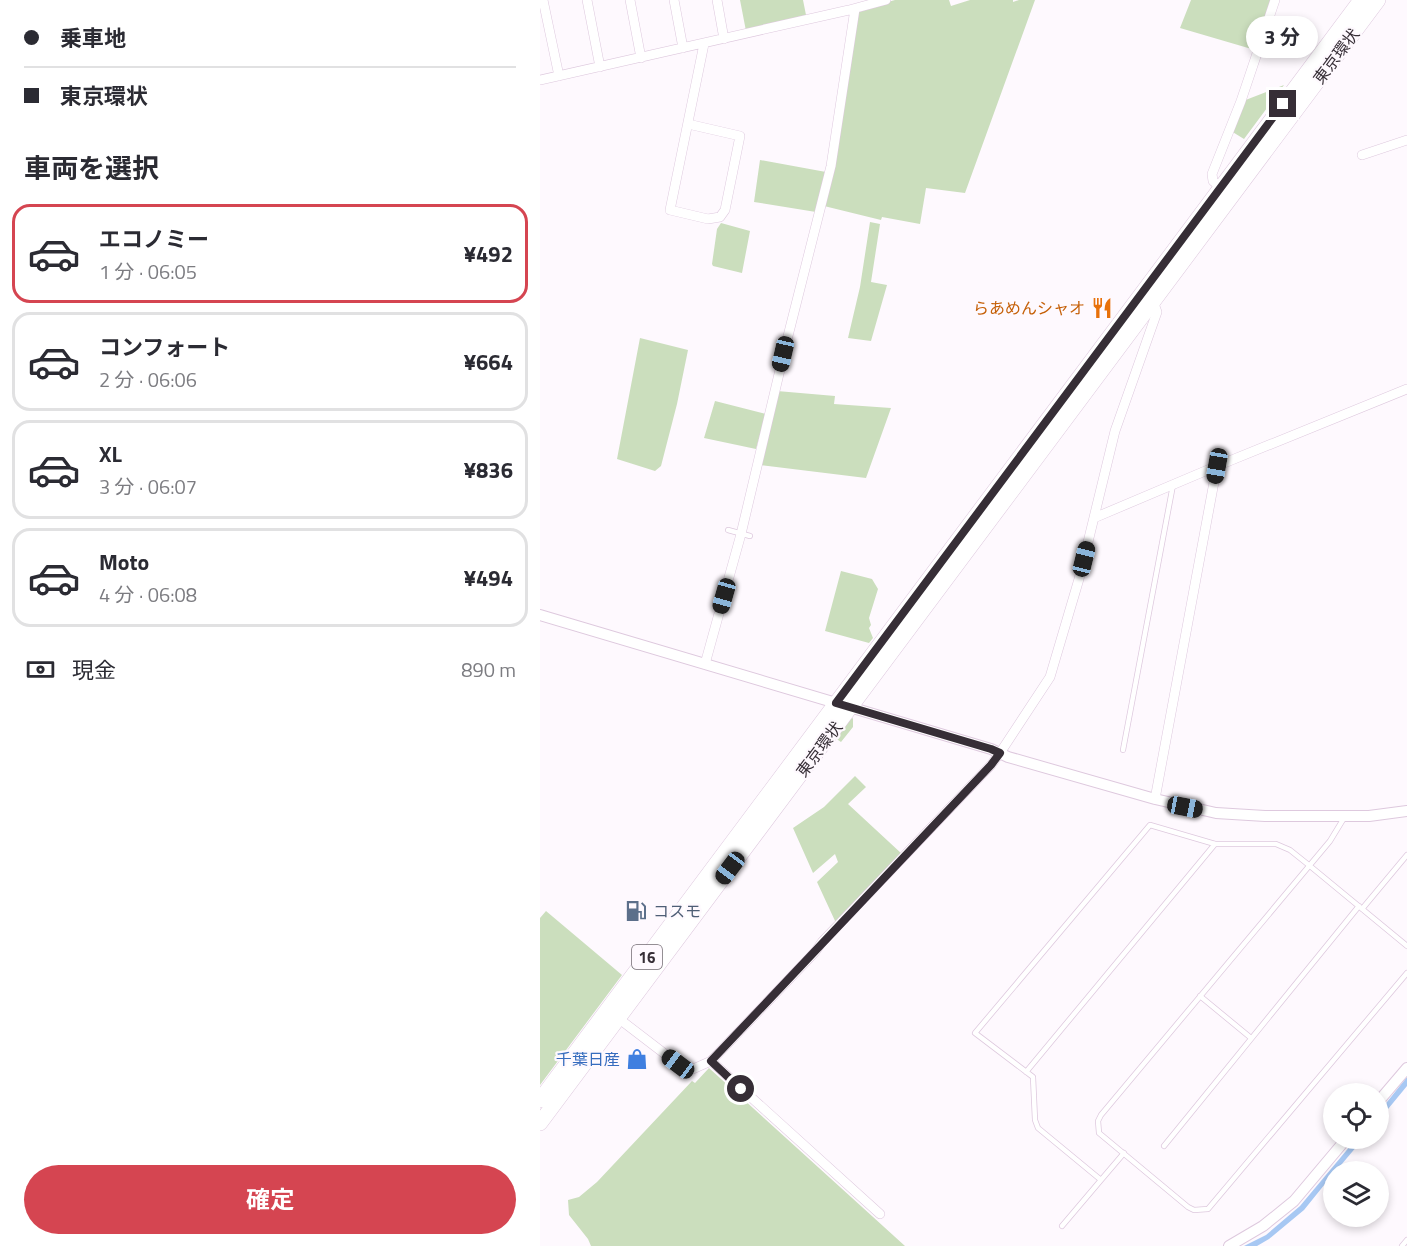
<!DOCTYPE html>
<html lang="ja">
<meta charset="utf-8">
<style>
body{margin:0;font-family:"Titillium Web","Noto Sans JP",sans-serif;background:#f2f2f3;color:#2b2b33;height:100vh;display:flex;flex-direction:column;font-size:22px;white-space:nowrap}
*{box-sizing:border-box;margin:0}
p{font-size:20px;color:#7c7c81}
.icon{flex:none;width:33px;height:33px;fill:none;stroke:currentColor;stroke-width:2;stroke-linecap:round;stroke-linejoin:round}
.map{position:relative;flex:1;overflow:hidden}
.drawer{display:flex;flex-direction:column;background:#fff;width:540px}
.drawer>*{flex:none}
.hud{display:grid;align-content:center;height:132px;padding:0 24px;background:#fff}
.buttons{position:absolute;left:783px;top:1083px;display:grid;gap:12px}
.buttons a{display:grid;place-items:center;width:66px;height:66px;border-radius:50%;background:#fff;box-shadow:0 3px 9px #0003;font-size:30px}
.end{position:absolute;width:27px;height:27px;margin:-14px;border:8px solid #362e36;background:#fff;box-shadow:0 0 0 3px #fff}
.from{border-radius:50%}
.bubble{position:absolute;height:42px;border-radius:21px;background:#fff;box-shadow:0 3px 9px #0003;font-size:20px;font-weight:700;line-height:42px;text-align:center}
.car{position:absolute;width:18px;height:36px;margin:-18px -9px;border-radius:8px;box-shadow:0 0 4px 2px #0007;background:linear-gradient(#222 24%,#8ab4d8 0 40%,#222 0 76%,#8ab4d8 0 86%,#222 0)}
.hud b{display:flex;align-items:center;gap:21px;height:57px;font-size:22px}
.hud b+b{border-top:2px solid #e1e1e2}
.hud i{width:15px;height:15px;background:#2b2b33}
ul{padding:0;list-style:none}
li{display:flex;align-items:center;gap:18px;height:99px;margin:0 12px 9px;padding:0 12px;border:3px solid #e1e1e2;border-radius:18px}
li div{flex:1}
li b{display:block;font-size:22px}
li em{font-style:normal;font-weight:700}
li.on{border-color:#d54551}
li>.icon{width:54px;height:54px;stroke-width:1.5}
h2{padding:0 24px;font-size:27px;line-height:72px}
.pay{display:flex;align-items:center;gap:15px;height:66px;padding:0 24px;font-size:22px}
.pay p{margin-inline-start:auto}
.button{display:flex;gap:12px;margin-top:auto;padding:12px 24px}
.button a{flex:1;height:69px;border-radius:36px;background:#d54551;color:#fff;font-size:24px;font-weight:700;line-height:69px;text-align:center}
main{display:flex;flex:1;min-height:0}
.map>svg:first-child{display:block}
.green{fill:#cbdebd}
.water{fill:#a7c8f3}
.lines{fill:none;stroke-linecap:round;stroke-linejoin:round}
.service-casing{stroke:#dec9de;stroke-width:6}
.minor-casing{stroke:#dec9de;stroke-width:10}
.tertiary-casing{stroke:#dec9de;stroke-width:12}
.trunk-casing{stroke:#dec9de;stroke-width:16}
.service{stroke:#fff;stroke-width:4.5}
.minor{stroke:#fff;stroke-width:9}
.tertiary{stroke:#fff;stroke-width:10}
.trunk{stroke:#fff;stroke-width:15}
.route{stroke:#362e36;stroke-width:8}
.labels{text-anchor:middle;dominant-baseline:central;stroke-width:4.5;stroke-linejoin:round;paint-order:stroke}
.shield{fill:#fef9fe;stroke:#726b72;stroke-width:1.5}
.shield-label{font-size:15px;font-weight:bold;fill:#362e36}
.street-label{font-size:16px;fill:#362e36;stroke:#fef9fe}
.food-label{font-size:16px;fill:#c56008;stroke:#fef9fe;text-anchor:end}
.service-label{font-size:16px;fill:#4e5e75;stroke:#fef9fe;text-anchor:start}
.shop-label{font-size:16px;fill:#366cbe;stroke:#fef9fe;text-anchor:end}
</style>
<main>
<section class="drawer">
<div class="hud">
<b><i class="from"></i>乗車地</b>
<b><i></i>東京環状</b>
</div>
<h2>車両を選択</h2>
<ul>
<li class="on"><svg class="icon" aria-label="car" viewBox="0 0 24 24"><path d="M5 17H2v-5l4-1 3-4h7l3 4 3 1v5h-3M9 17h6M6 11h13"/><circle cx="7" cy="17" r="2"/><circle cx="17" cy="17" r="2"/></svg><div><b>エコノミー</b><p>1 分 · 06:05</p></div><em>¥492</em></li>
<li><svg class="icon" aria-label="car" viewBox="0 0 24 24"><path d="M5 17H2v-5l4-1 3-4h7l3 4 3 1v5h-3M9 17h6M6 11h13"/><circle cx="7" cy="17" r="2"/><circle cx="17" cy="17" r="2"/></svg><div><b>コンフォート</b><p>2 分 · 06:06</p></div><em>¥664</em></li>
<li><svg class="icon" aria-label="car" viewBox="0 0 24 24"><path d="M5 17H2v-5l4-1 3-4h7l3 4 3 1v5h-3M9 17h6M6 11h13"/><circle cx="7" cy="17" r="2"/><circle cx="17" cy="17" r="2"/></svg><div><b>XL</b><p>3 分 · 06:07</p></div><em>¥836</em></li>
<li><svg class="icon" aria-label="car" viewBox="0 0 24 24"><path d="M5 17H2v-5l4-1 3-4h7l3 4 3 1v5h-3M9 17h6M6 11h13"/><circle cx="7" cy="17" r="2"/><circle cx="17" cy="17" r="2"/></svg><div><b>Moto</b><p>4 分 · 06:08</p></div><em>¥494</em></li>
</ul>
<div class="pay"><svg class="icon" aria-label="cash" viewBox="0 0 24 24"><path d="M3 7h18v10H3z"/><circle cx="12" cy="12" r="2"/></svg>現金<p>890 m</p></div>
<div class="button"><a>確定</a></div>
</section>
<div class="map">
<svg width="867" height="1246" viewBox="0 0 867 1246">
<rect width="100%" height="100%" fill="#fef9fe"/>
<path class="green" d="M200 0H263L266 15 206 31Z
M355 0H409L411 6 430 0H473V2L479 0H495L425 193 386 188 380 224 342 217 341 220 284 206 319 12 322 9Z
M651 0H733L715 50 640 28Z
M744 85 704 139 691 131 703 101Z
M220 160 286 172 276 212 214 202Z
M330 222 340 224 331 282 347 285 331 341 308 338 320 287Z
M181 223 210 231 202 273 173 266 172 264 177 229Z
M100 338 148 350 137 404 121 466 115 471 77 459Z
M237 391 295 396 294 404 351 408 326 478 220 465Z
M175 401 226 414 216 449 164 438Z
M301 571 332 579 338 589 329 618 331 625 329 628 333 638 329 643 285 631Z
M313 718V727L301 742 295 738 309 720Z
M315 776 326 787 308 804 362 854 296 923 277 882 298 862 295 854 273 873 253 828 284 807Z
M6 911 82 975 0 1085V918Z
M169 1068 365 1246H51L48 1239 29 1215 28 1200 39 1197 57 1182 152 1081 155 1083Z"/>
<path class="water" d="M867 1077V1086L839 1120V1112Z
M816 1139H823L796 1171 794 1172 793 1174 764 1210 729 1239 717 1246H704L726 1235 760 1206Z"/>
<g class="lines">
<defs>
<path id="service" d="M188 530 210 536
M583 750 633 485
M804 818 790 841 561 1115 558 1121 559 1133 648 1207 654 1210 668 1209 867 973
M822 909 867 855
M660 996 711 1038
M486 1072 675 844
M624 1146 819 906
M561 1180 584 1153
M522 1226 561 1180 498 1128 495 1120 493 1077 435 1033 610 825 675 844H736L750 850 770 866 867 946
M862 1246 867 1240"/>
<path id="minor" d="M3 0 19 76
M47 0 60 67
M90 0 101 58
M134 0 143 48
M177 0 184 39
M0 80 309 10 346 0
M148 124 200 136 185 210 180 217 168 219 130 210 164 44
M822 155 867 140
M683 189 673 181 672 174 701 101 735 0
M554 518 677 466 867 389
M165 664 201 534 248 336 291 166 315 9
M615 799 677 466
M78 1018 138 1064 153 1069 171 1061 275 952 282 942 451 765 460 753 510 677 539 579 575 431 617 312 613 301
M171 1061 340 1214"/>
<path id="tertiary" d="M0 615 451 749 468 757 615 799 676 813 725 816H829L867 811
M838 1102 867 1068
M689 1246 723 1226 754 1201 807 1138"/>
<path id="trunk" d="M0 1100 821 0
M0 1123 838 0"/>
</defs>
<use href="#service" class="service-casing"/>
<use href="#minor" class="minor-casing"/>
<use href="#tertiary" class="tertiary-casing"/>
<use href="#trunk" class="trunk-casing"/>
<use href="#service" class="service"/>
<use href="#minor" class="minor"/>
<use href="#tertiary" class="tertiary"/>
<use href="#trunk" class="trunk"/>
</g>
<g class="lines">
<path class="route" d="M201 1089 171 1061 451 765 460 753 451 749 296 703 743 104"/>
</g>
<defs>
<symbol id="restaurant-bare" viewBox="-9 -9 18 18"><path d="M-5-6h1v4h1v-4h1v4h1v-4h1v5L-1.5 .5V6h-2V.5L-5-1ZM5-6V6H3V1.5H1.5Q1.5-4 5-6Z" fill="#e8710a" stroke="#fef9fe" stroke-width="2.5" paint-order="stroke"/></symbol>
<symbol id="fuel-bare" viewBox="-9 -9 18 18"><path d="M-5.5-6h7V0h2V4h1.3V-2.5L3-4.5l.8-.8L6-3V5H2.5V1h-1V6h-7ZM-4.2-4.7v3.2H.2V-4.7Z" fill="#5c6f8a" stroke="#fef9fe" stroke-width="2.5" paint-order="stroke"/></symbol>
<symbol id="shop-bare" viewBox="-9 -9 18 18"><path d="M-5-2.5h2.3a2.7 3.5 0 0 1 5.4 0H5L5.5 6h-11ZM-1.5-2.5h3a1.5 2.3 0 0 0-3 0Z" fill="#3f7fe0" stroke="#fef9fe" stroke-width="2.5" paint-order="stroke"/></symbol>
</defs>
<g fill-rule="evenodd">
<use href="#restaurant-bare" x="547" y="293" width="30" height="30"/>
<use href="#fuel-bare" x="81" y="896" width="30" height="30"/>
<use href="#shop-bare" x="82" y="1044" width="30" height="30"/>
</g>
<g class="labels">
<rect class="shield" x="92" y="945" width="30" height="24" rx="4.5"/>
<g class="shield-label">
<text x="107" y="957">16</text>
</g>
<g class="street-label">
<text transform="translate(796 56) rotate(-53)">東京環状</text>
<text transform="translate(279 749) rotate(-53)">東京環状</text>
</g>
<g class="food-label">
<text x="545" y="308">らあめんシャオ</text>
</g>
<g class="service-label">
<text x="113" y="911">コスモ</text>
</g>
<g class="shop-label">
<text x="80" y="1059">千葉日産</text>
</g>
</g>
</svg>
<div class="buttons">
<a><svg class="icon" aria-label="locate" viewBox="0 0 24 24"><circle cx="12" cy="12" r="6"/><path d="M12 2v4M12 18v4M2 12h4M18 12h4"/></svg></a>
<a><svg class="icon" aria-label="layers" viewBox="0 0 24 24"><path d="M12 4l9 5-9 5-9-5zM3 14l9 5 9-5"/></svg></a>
</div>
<i class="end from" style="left:201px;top:1089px"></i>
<i class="end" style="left:743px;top:104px"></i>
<div class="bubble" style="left:706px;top:16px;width:72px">3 分</div>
<i class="car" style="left:243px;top:354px;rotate:193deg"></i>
<i class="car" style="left:677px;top:466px;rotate:190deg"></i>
<i class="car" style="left:544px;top:559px;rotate:14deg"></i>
<i class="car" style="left:184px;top:596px;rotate:196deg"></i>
<i class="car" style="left:645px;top:807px;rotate:101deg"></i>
<i class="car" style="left:190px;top:868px;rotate:217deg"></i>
<i class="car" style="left:138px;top:1064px;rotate:307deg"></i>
</div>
</main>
